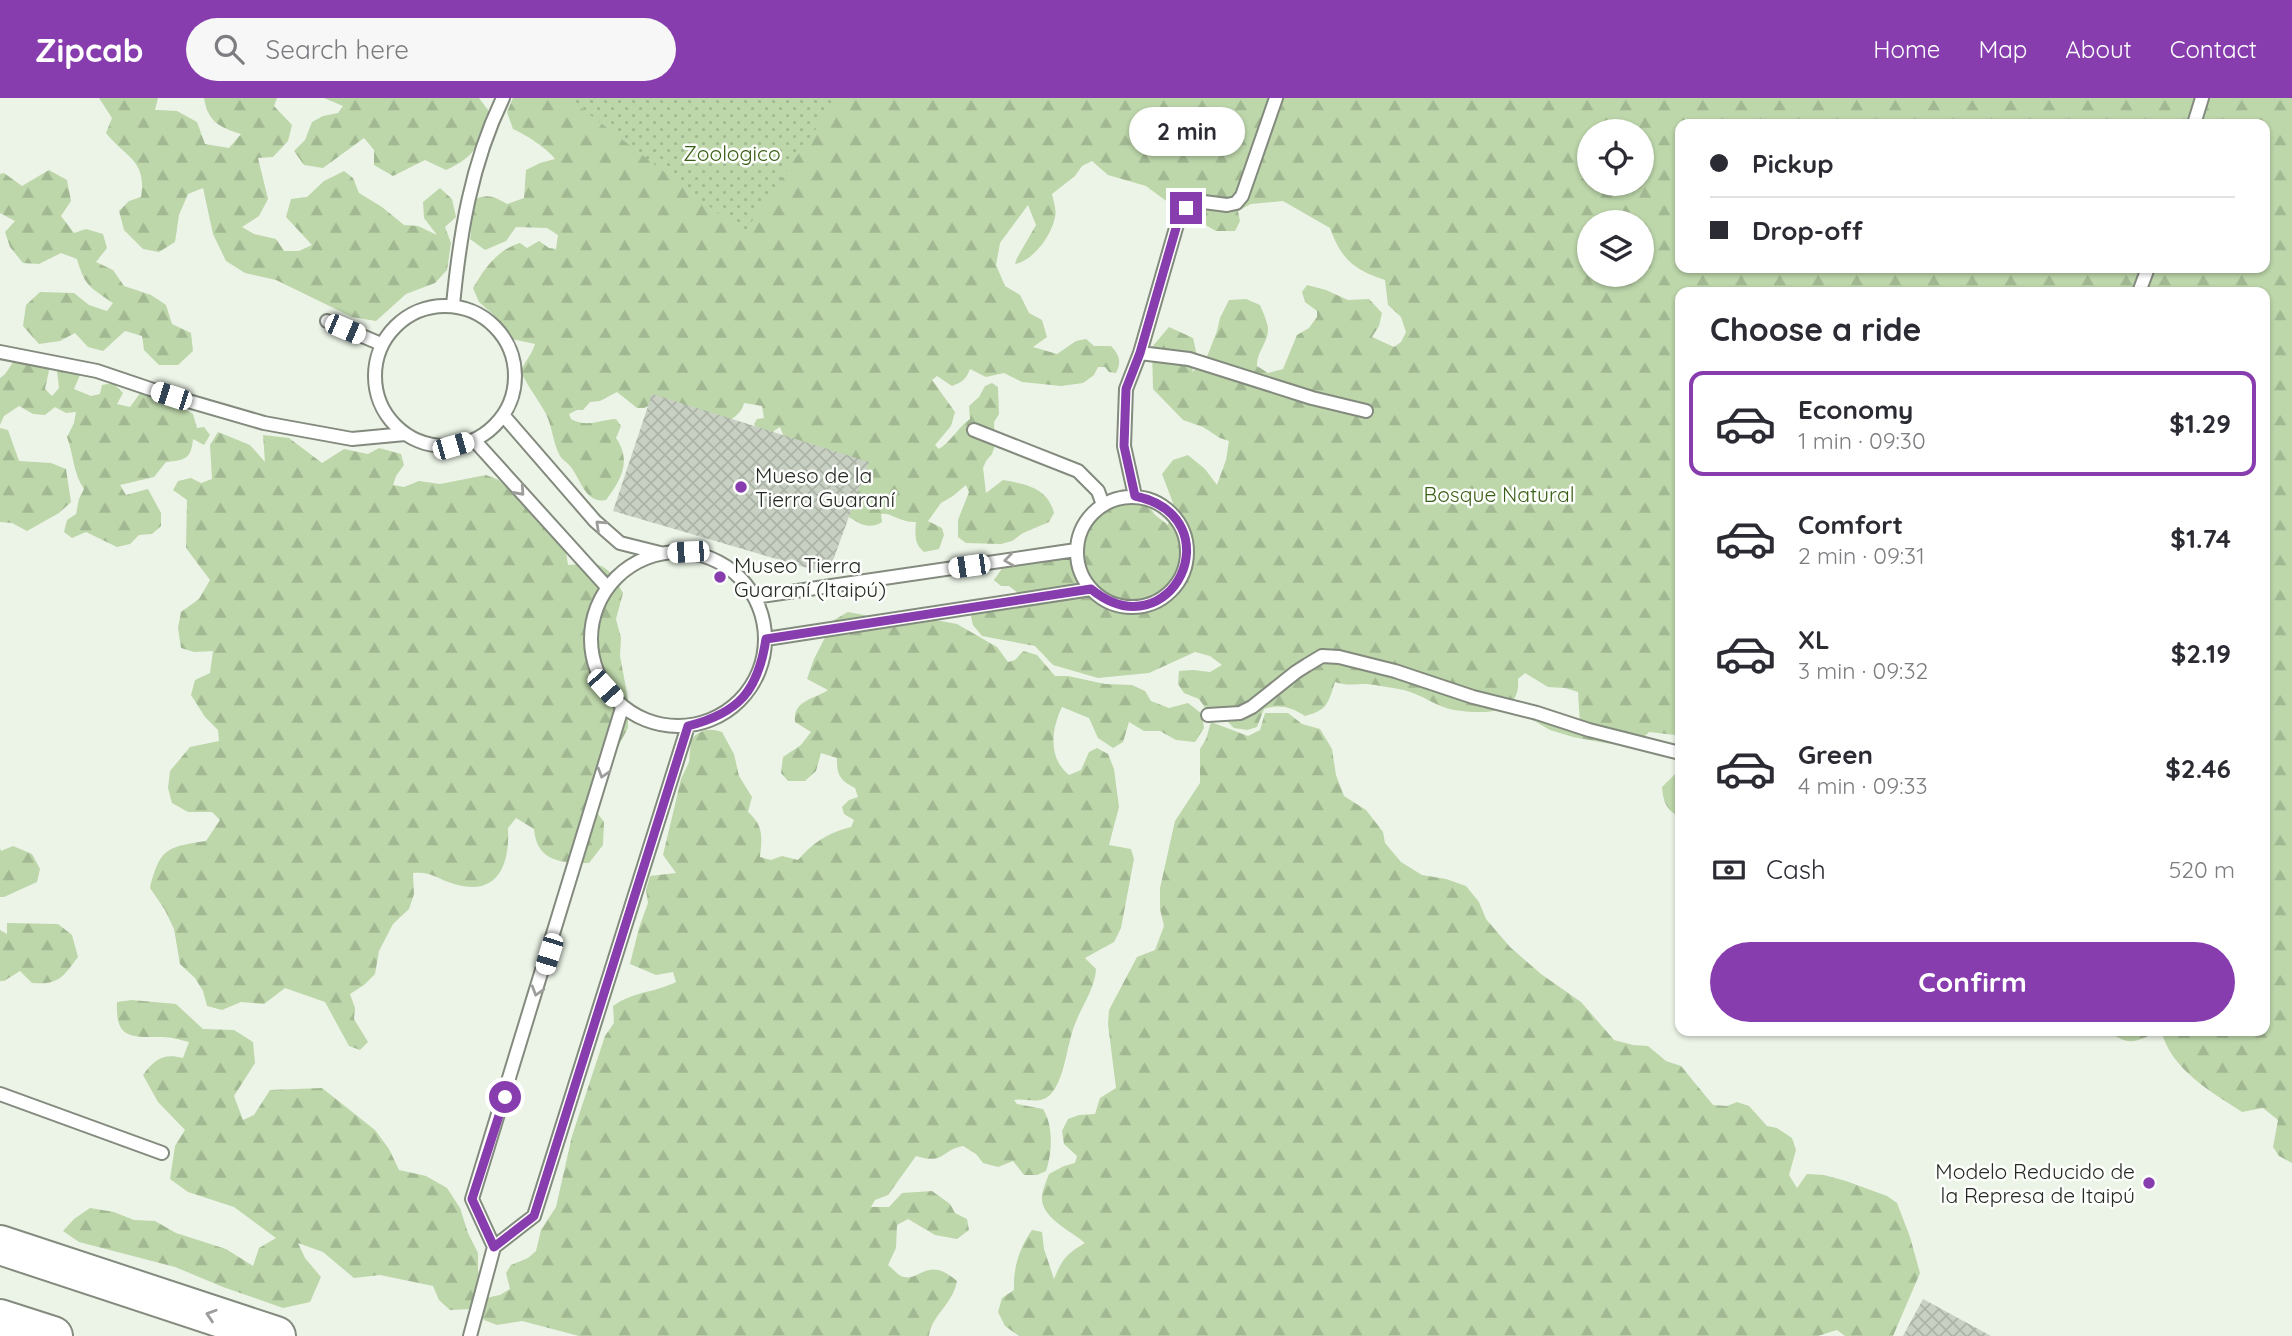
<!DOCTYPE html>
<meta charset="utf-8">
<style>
body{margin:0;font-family:Quicksand,sans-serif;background:#f7f7f7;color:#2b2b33;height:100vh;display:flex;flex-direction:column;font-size:26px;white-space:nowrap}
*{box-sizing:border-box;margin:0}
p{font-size:23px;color:#7c7c81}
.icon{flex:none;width:38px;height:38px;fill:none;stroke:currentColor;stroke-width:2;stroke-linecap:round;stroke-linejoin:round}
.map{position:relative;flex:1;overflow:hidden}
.side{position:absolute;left:1675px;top:189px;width:595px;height:749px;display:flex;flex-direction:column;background:#fff;border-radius:14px;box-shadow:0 2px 5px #0004}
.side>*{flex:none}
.top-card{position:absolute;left:1675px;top:21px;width:595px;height:154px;border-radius:14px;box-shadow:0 2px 5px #0004;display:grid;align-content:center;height:154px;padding:0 35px;background:#fff}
.fabs{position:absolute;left:1577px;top:21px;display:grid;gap:14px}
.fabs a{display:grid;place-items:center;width:77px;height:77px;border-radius:50%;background:#fff;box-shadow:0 2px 5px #0004;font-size:35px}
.end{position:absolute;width:32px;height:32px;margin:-16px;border:9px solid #883dae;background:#fff;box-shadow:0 0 0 4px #fff}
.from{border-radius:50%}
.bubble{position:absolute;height:49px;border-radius:24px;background:#fff;box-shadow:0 2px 5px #0004;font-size:23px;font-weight:700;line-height:49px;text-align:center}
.car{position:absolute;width:21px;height:42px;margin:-21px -10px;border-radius:9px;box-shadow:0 0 5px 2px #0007;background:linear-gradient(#fff 24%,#345 0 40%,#fff 0 76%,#345 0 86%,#fff 0)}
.top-card b{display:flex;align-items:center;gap:24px;height:66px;font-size:26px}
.top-card b+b{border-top:2px solid #e1e1e2}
.top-card i{width:18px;height:18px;background:#2b2b33}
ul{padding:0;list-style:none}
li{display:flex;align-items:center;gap:21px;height:105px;margin:0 14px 10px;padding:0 21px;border:4px solid transparent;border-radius:14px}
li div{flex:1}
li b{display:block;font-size:26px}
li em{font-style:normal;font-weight:700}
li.active{border-color:#883dae}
li>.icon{width:63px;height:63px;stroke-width:1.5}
h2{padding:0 35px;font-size:32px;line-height:84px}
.pay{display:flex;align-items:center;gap:18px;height:77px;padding:0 35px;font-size:26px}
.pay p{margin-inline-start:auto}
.action{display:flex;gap:14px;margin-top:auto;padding:14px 35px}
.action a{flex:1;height:80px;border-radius:42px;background:#883dae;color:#fff;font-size:28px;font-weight:700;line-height:80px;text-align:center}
header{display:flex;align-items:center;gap:42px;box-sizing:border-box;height:98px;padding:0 35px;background:#883dae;color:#fff}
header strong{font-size:33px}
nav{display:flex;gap:38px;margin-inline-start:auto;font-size:24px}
.search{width:490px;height:63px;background:#f7f7f7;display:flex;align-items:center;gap:18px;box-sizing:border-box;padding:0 24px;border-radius:38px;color:#7c7c81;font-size:26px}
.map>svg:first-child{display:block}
.forest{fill:url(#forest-firs);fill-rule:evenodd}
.park{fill:url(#park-dots)}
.building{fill:url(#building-cross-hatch)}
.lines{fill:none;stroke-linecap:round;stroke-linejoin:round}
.service-casing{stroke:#838a7e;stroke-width:16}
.trunk-casing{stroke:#838a7e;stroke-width:42}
.service{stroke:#fff;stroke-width:12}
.trunk{stroke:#fff;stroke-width:38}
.oneway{stroke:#9d9e9c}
.route{stroke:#883dae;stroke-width:9}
.poi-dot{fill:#883dae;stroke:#fdfffc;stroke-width:2.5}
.labels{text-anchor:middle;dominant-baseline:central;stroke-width:5;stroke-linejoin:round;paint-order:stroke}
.park-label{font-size:21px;fill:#3b5e16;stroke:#fdfffc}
.poi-label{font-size:21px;fill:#252823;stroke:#fdfffc;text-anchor:start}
</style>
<header>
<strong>Zipcab</strong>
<div class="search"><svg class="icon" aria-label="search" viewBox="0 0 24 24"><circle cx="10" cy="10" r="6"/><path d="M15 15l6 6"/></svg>Search here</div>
<nav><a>Home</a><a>Map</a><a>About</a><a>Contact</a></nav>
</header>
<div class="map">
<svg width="2292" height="1238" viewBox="0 0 2292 1238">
<defs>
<pattern id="forest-firs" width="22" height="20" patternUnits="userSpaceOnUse" patternTransform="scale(1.75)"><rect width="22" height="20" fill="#bdd6aa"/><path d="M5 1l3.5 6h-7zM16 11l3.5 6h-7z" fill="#a2b892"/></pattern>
<pattern id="park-dots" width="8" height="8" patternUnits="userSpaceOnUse" patternTransform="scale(1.75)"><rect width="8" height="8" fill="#bdd6aa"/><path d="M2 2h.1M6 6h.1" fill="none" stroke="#a2b892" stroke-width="1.8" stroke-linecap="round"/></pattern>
<pattern id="building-cross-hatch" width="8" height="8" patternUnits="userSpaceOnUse" patternTransform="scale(1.75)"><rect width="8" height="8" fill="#c8d0c3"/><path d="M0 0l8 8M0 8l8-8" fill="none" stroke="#acb3a7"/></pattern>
</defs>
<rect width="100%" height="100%" fill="#ecf4e7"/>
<path class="forest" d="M99 0H158L155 12 177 13 197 24 205 46 229 50 241 36C219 29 208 24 204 0H277L274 8 292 27 288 43 273 59 258 60 268 101 259 118 242 129 254 136 276 141 284 153H299L312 147 286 119 291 101 307 99 324 83 344 73 353 80 359 95 382 109 404 127 418 128 437 137 424 120 423 104 440 90 452 101 456 119 445 129 451 145 447 172 435 185 406 196 376 223 352 219 276 182 245 175 226 163 213 136 203 90 188 96 179 117 175 144 159 154 143 151 124 132 119 113 129 103 141 99C147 62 126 60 106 35L112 20Z
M324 0H479L491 16C479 46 477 58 446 72L425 62 393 78 374 67V52L364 40 323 70 304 67 294 53 305 42 312 24 323 18 338 15 343 8Z
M513 0H2292V1065L2279 1058 2273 1049 2278 1022 2263 1010 2242 1014C2210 993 2172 972 2161 933H2264V194H1680V640L1675 637 1649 634 1641 642 1630 648 1605 645 1573 639 1550 632 1524 617 1580 626 1578 594 1565 590 1548 589 1525 575 1518 581C1521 618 1482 616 1454 612 1437 609 1421 596 1404 592 1392 590 1378 587 1366 586 1354 586 1347 588 1335 584 1328 605 1328 612 1305 618 1291 609 1280 606 1264 611L1257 629 1247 632 1234 630 1225 621 1209 615 1199 601 1184 595 1178 586 1179 573 1193 572 1210 574 1222 567 1210 558 1195 554 1149 575 1098 580 1053 567 1035 548 982 538 973 527 970 514C986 508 1001 499 1018 495L1009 488H1001L994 482 1003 469C1028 464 1052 464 1077 459 1078 452 1078 444 1080 436 1084 419 1106 400 1122 391L1141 396 1155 417 1168 427 1173 405 1162 376 1173 362 1188 357 1205 371 1217 387 1226 362 1229 343 1220 340 1203 329 1183 322 1153 291 1152 249 1169 229 1193 240 1197 258 1192 274 1205 264 1217 233 1220 220 1229 202 1246 201 1260 207C1263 214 1267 223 1268 230 1269 244 1256 254 1257 268L1268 275 1283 271 1297 237 1309 230 1317 219V213L1305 204 1302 194 1307 187 1326 192 1348 202 1369 201 1382 215 1379 228 1372 239 1394 249 1401 244 1406 234 1401 219 1388 207 1385 182C1354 172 1341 161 1330 130L1283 103 1251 106 1238 113 1240 123 1235 133H1216L1177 111 1146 88 1108 77 1092 63 1082 68 1075 78 1052 96C1053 102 1057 112 1055 119 1052 137 1033 163 1015 166L1017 160 1036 127 1028 107 1000 145 996 167 1005 188 1020 197 1029 215 1042 222 1047 239 1033 249 1057 256 1076 243 1086 241 1094 248H1111C1119 257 1122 263 1116 275L1109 274 1105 269H1098L1094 277 1083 285 1061 288 1022 284 1004 275 986 279 970 271C966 281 963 284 952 288L937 278 932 282 955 314 951 328 935 347 939 351C952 343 958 329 970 321L969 308 979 299 985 288 992 285 998 289 999 316 994 324 995 347 992 356 986 363 983 370 986 395 1003 382C1026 386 1048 390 1054 415L1049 424 1023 435 1012 443 1001 446 966 445 958 439V422L969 394 966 387 953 398 941 405 928 423 942 430 944 437 939 451 924 454C914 446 915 436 916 424 901 425 891 414 881 416L882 424C869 433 855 424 844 415L786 344 780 329 775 332 771 337 758 334 754 326 757 321 764 320 762 308 744 305C741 319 723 328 709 326 695 325 669 311 655 305L644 310H637L617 294 600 303 590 304 583 312H577L569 316 571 321C587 330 599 322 616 321L621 328 616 340C632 363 621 382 606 402 585 406 581 381 570 368 567 364 561 361 559 356 553 344 552 328 546 316 538 301 528 289 521 274 525 262 532 257 535 246L512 241 504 233 496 219 479 204 473 190C485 170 497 152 520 145L527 150 539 143 549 150 556 151 558 137 547 130 516 129 506 143 485 152 470 141C473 128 469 117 472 103 487 95 493 98 507 106L524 100 526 72 540 65 555 61C548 51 525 36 513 31L507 14ZM1680 26H2264V170H1680ZM1589 33H1642V86H1589ZM1589 124H1642V177H1589Z
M49 72 67 82 71 103 61 118 74 135 86 131 103 136 107 150 96 164 113 172 124 188 151 197 166 207 172 226 191 235 193 253 178 267H159L144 252 142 238 125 233 103 253 88 249 75 235 60 243 39 246 23 228 26 207 40 194 74 195 89 207 107 213 113 205C90 189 85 189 77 161L61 155 39 166 23 165 10 149 5 134 15 123 0 115V76L4 75 22 88Z
M41 254 51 263 45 291 52 298 59 290 57 273 69 264 80 277 74 291 91 298 100 296 102 287 113 285 123 295 117 306 130 309 141 294 181 309 193 316 197 330 204 329 210 337 204 347 193 341C191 362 184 362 166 364L154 379 120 387 126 397 148 391 161 415V428L152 436 139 437 130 446 117 449 86 434 72 440 64 434 67 422 76 416 79 401 84 391C73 375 74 358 67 339L74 325 76 314 66 315 55 309 45 317 33 316 19 308 4 318 0 327V280C8 276 12 262 20 256L33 260Z
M0 330 8 332 19 363 51 365 66 371 71 404 59 415 27 433 12 425 0 424Z
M218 334 250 347 265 364 263 337 289 340 322 365 344 351 368 356 379 350 401 356 404 367 396 378 393 387 404 389 419 383 440 386 486 377 499 382 527 410C561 413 564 438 568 467 601 465 606 463 623 495L616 521 621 540 620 558 628 601V630L593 695 595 712 604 724 603 747 589 765C561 765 537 764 534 731L516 720 508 730C510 767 498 799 454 786 437 781 432 773 413 775L414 796 409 811 393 826 379 853 375 876 364 887 350 896 355 910 354 921 368 944 360 952 349 948 325 904 285 890 264 906 241 904 222 912 207 908 203 893 195 880 180 866 174 831 165 812 150 790C160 750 167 749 206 743L220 722 212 714H188L172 705 168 690 170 673 190 649 219 643 218 632 205 619 191 597 195 582 210 575 213 553 194 554 181 550 178 530 181 514 199 501 210 482 186 450 187 402 173 392 178 383 191 380 201 385 212 381 210 347Z
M848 514 902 524 930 521 957 526 997 549 1008 564 1015 562 1023 553 1037 557 1055 578H1068L1105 586 1132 587 1145 593 1151 603 1169 610 1188 605 1202 616 1204 630 1195 644 1176 642 1160 633H1144L1129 624 1123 644 1113 650 1098 640 1089 620 1062 609C1051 632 1048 660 1069 677L1081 672 1089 654 1097 650 1108 656 1114 671 1119 709 1109 747 1131 751 1134 761 1121 830 1114 844 1085 860 1096 871C1095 891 1082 907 1075 926 1067 945 1065 982 1050 997 1039 1007 1026 1000 1014 1002L1017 1006 1043 1011C1054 1029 1052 1055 1046 1073L1037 1077H1024L1013 1063 998 1069 983 1065 976 1056 963 1048C941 1052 945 1067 916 1058L888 1097 875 1102 871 1109H889L902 1095 932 1093 950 1106 955 1115 967 1121 969 1132 957 1141 935 1137 908 1121 897 1127 896 1150 888 1167C892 1170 897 1176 901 1178 920 1186 926 1156 957 1183 953 1206 931 1218 929 1238H579L522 1223 497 1227 484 1222 480 1213 486 1200 500 1197 510 1191 506 1175 511 1167 528 1160 536 1153 541 1132 556 1109 572 1038 605 938 614 925 613 908C634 893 654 895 676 884L673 874 656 877 630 866 639 830 648 805 646 792 650 778 676 775 663 757 681 681 689 664 691 641C702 631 709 630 722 634L734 656 739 678 752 699 748 714C764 728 762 739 760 759L771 762 782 758 798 762C812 745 829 734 851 729L854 722 844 716 842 709 849 702 858 699 855 690C841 683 836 677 837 660L821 655 816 673 805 683H788L781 675 783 659 801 647 811 634 795 624C793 602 813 602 828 592L807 581 814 561 834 522Z
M1265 615H1288L1302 626 1320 631 1332 651 1336 677 1344 698 1366 712 1383 734 1385 745 1401 764 1422 777 1446 781 1466 788 1479 804 1486 821 1510 849 1541 876 1581 904 1614 942 1633 947 1648 948 1666 963 1681 968 1713 1007 1727 1008 1737 1004 1749 1008 1767 1028 1777 1030 1792 1040 1796 1052 1789 1077 1797 1090 1807 1076 1824 1077 1846 1083 1887 1098 1897 1105 1910 1139 1920 1175 1893 1238H1845L1837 1232 1818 1238H1019L1005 1228 998 1214 1002 1200 1014 1192C1013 1170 1019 1151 1032 1132L1042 1134 1044 1151 1054 1181C1062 1162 1066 1156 1085 1145 1073 1134 1045 1122 1042 1103 1041 1095 1046 1084 1049 1076L1064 1068 1075 1065 1077 1058 1064 1046 1062 1033 1068 1021 1079 1017 1095 1016 1100 1000 1116 990 1108 926 1109 912 1137 859 1155 852 1164 828 1160 811V790L1175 723 1200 685V651L1206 641 1211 624 1248 638 1260 632Z
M1680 675V719C1667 713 1663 704 1662 689L1675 676Z
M13 748 32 756 40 771 37 784 4 799H0V750L1 753Z
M7 825 58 826 72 837 78 859C63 879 59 887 32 885L20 873 4 883H0V832L7 836Z
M132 902 176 906 203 931 234 932 253 944 255 965 234 998 243 1022 254 1017 270 992 322 990 375 1032 389 1051 399 1072 426 1078 447 1090 460 1110 468 1135 478 1155V1173L485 1197 471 1211 450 1212 439 1202 433 1188 380 1177 354 1180 323 1154 298 1145 305 1160 321 1179 310 1204 283 1210 223 1189 175 1169 79 1144 63 1133 74 1121 90 1110 114 1114 134 1122 155 1123 176 1135 226 1151 253 1168 259 1150 276 1140 234 1109 188 1094 170 1081 175 1048 185 1032 158 1004 143 977C155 961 163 955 183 960L189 944C181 942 171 939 162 939 132 939 115 942 117 904Z
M2109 933H2153L2152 936C2135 945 2125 947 2109 933Z"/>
<path class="park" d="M568 0H837L744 135Z"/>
<path class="building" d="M652 296 869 364 828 476 613 413Z
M1923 1201 1991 1238H1903Z"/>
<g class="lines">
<defs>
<path id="service" d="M2194 26 2202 0
M2139 194 2148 170
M453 207C460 135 471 66 503 0
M375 278a70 70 0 1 1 140 0a70 70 0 1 1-140 0Z
M327 223 381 246
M0 254 97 273 171 298 264 325 352 341 405 336
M1140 255 1178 123 1186 110 1196 103 1227 107 1236 105 1242 98 1276 0
M503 317 595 423 620 445 660 455
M974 332 1078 373 1098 393 1103 407
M474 342 607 489
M1135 398 1124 348 1126 291 1140 255 1189 261 1312 300 1366 313
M1077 454a55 55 0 1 1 110 0a55 55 0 1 1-110 0Z
M591 541a87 87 0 1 1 174 0a87 87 0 1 1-174 0Z
M755 499 1076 452
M766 541 1091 491
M1208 617 1240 615 1252 609 1296 574 1307 567 1322 558 1339 559 1395 573 1473 599 1537 615 1589 632 1680 655
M0 996 162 1055
M494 1149 472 1101 622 610
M470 1238 494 1149 534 1118 688 628"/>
<path id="trunk" d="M0 1147 276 1238
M0 1221 53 1238"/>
</defs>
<use href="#service" class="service-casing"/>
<use href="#trunk" class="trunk-casing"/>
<use href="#service" class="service"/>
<use href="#trunk" class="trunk"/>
</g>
<defs><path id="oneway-chevron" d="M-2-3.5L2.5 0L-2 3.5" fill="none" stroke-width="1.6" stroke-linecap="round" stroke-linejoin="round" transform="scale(1.75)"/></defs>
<g class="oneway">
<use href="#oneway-chevron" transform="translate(520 393) rotate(48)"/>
<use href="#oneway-chevron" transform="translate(600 427) rotate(-137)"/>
<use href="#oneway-chevron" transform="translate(1009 462) rotate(172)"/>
<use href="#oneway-chevron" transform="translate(603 675) rotate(107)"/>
<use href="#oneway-chevron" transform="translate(537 893) rotate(107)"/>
<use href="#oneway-chevron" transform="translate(211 1217) rotate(-162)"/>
</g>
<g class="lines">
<path class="route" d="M505 999 472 1101 494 1149 534 1118 688 628C739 615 758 593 766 541L1091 491C1171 556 1236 420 1135 398L1124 348 1126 291 1140 255 1178 123 1186 110"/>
</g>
<g class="poi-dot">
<circle cx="741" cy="389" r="7"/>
<circle cx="720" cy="479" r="7"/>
<circle cx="2149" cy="1085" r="7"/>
</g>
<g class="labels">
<g class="park-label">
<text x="732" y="55">Zoologico</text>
<text x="1499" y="396">Bosque Natural</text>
</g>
<g class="poi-label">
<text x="755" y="377">Mueso de la<tspan x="755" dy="24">Tierra Guaraní</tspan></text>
<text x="734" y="467">Museo Tierra<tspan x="734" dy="24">Guaraní (Itaipú)</tspan></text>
<text x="2135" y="1073" text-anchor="end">Modelo Reducido de<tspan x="2135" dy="24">la Represa de Itaipú</tspan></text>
</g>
</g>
</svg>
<div class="fabs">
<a><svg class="icon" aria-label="locate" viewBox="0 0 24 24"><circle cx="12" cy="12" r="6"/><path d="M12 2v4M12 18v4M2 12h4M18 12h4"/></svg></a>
<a><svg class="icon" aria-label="layers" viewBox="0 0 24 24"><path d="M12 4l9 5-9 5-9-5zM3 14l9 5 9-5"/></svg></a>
</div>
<i class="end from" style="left:505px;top:999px"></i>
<i class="end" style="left:1186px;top:110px"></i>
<div class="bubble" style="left:1129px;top:9px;width:116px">2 min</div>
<i class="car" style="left:345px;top:231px;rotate:113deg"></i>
<i class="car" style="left:171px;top:298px;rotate:288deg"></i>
<i class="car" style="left:453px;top:348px;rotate:74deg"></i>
<i class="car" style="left:688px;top:454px;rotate:267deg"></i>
<i class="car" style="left:969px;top:468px;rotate:262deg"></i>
<i class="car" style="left:605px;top:590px;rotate:138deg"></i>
<i class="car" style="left:549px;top:856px;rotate:197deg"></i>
<div class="top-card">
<b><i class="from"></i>Pickup</b>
<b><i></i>Drop-off</b>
</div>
<section class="side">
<h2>Choose a ride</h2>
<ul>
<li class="active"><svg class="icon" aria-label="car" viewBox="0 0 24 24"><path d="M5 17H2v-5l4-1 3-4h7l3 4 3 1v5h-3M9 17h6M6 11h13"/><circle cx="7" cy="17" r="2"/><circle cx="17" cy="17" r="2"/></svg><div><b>Economy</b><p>1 min · 09:30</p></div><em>$1.29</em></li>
<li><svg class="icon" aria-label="car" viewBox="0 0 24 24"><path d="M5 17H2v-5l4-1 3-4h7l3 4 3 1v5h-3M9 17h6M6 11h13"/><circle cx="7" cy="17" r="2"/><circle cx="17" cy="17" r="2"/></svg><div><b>Comfort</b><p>2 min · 09:31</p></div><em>$1.74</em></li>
<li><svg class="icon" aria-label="car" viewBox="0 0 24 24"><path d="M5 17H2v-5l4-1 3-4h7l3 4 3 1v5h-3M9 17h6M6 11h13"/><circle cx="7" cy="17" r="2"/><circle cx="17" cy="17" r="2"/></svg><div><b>XL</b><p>3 min · 09:32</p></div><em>$2.19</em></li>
<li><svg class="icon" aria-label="car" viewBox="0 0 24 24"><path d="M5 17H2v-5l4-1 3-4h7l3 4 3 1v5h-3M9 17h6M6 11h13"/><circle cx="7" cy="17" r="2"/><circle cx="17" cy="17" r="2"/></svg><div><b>Green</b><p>4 min · 09:33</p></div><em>$2.46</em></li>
</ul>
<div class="pay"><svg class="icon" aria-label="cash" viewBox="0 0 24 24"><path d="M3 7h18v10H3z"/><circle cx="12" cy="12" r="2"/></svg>Cash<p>520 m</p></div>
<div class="action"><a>Confirm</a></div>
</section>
</div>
